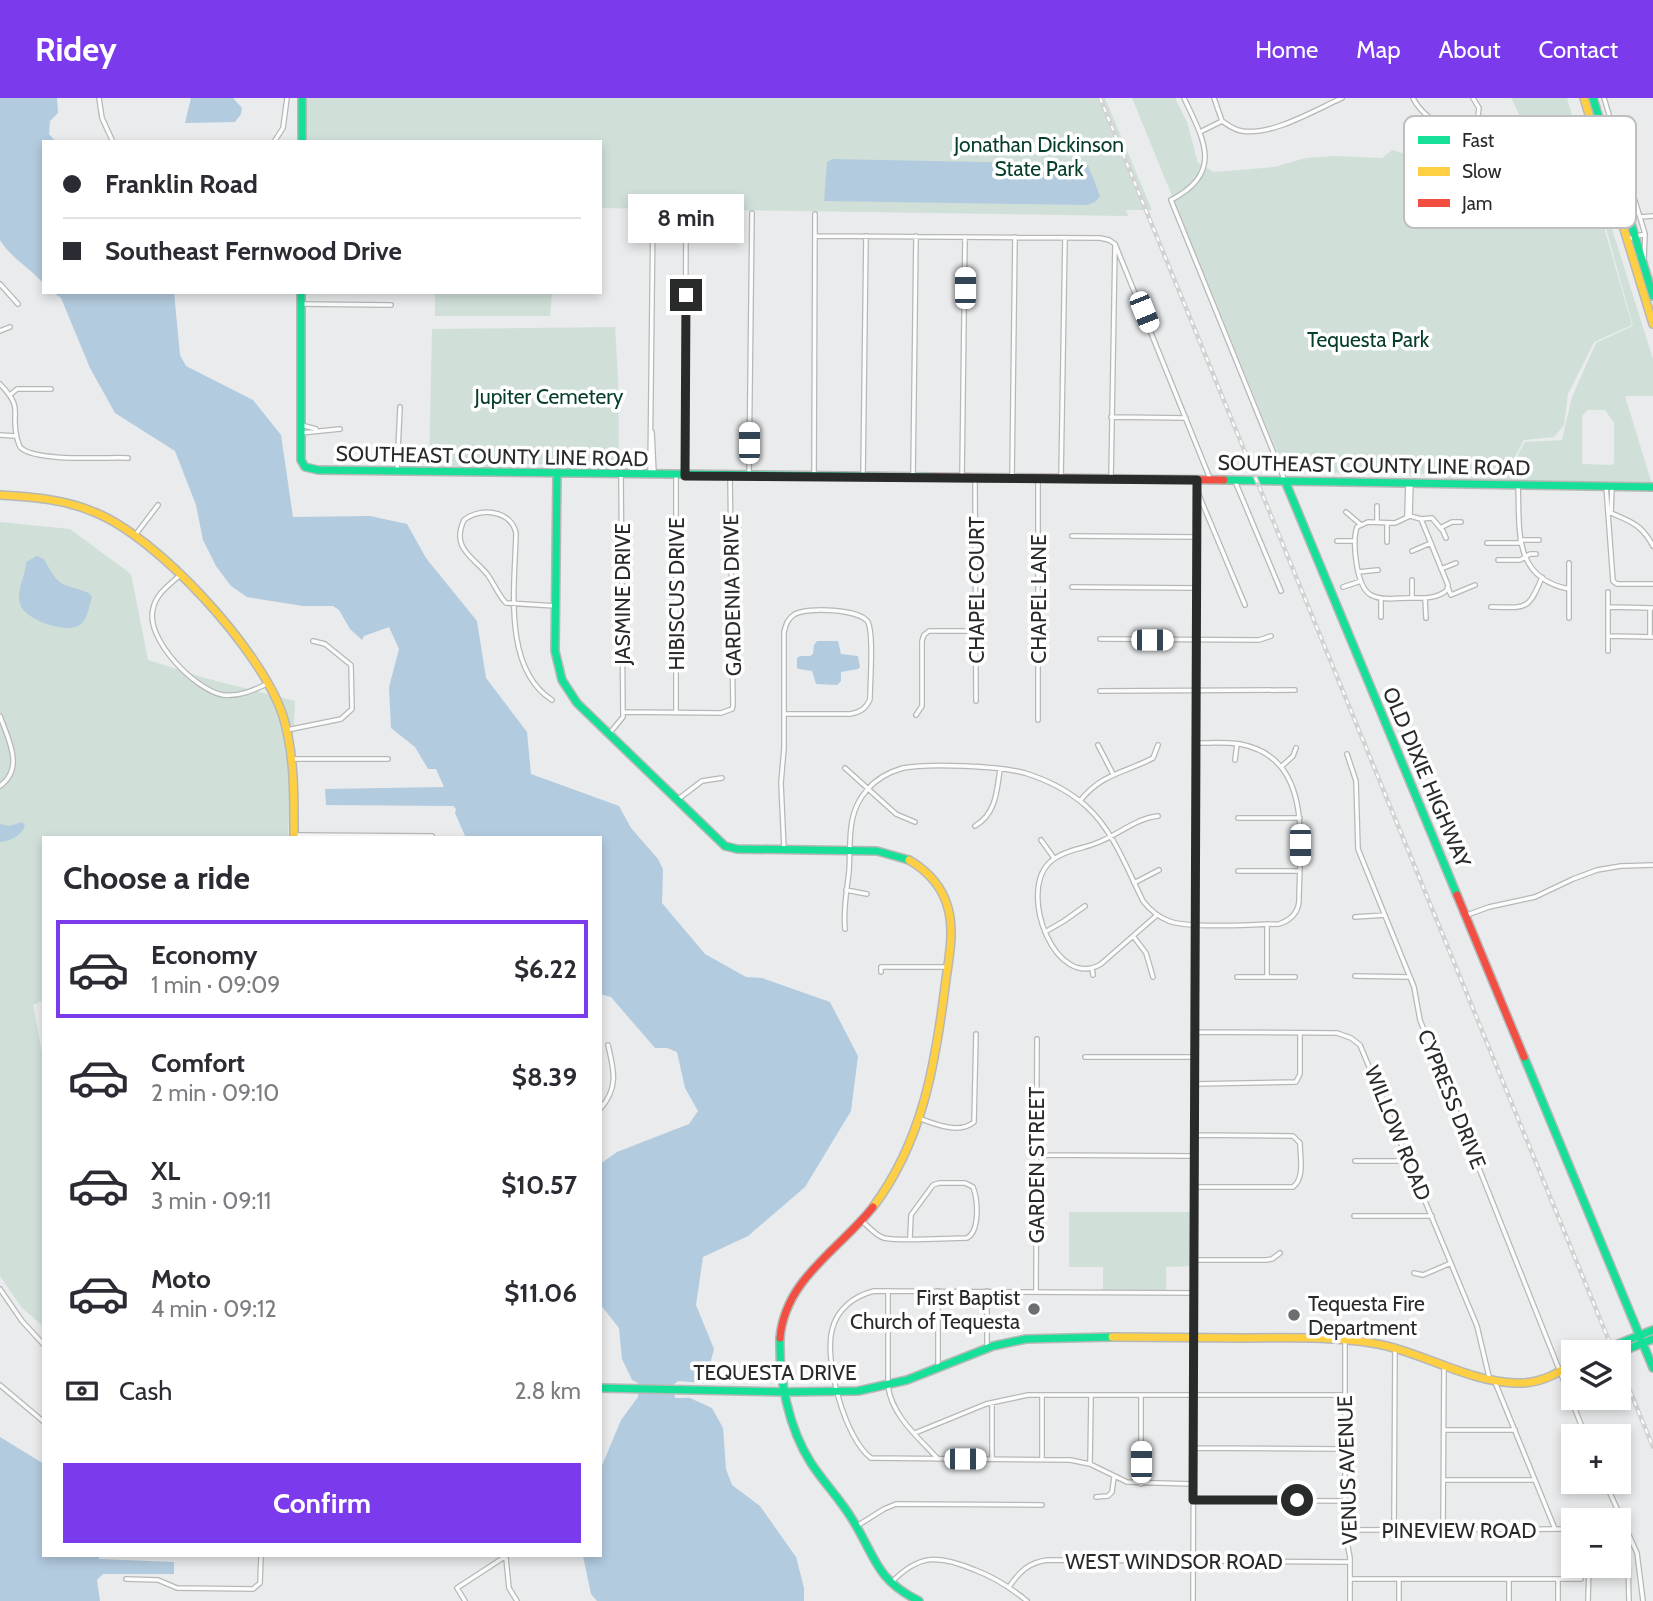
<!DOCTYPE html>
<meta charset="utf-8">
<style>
body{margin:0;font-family:Cabin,sans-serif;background:#f2f2f3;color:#2b2b33;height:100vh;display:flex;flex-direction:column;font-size:26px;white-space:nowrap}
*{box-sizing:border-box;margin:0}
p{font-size:23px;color:#7c7c81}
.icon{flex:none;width:38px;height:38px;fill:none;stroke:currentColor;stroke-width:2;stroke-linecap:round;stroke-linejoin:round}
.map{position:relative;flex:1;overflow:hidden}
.details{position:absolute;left:42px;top:738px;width:560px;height:721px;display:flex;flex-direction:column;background:#fff;border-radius:0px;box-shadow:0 4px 10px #0003}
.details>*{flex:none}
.hud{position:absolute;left:42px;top:42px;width:560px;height:154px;border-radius:0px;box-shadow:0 4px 10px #0003;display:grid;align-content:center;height:154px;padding:0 21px;background:#fff}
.buttons{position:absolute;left:1561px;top:1242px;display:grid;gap:14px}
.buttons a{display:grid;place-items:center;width:70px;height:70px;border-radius:0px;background:#fff;box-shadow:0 4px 10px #0003;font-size:35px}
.end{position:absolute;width:32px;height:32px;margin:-16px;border:9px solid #292b2b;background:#fff;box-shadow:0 0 0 4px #fff}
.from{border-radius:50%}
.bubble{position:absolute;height:49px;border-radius:0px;background:#fff;box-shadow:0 4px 10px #0003;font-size:23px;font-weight:700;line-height:49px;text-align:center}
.car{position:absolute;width:21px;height:42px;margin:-21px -10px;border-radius:9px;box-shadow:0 0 5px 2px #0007;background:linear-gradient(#fff 24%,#345 0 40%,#fff 0 76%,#345 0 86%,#fff 0)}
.hud b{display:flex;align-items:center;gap:24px;height:66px;font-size:26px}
.hud b+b{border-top:2px solid #e1e1e2}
.hud i{width:18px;height:18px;background:#2b2b33}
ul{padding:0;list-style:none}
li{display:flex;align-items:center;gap:21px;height:98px;margin:0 14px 10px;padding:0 7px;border:4px solid transparent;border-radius:0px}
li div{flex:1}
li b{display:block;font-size:26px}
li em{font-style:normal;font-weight:700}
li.selected{border-color:#7c3aed}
li>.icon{width:63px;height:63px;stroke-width:1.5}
h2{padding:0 21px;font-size:32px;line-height:84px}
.pay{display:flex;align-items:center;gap:18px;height:77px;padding:0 21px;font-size:26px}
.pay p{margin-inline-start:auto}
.primary-button{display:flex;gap:14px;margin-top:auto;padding:14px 21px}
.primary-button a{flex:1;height:80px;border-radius:0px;background:#7c3aed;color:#fff;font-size:28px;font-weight:700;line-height:80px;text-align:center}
header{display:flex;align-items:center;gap:42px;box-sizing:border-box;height:98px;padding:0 35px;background:#7c3aed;color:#fff}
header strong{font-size:33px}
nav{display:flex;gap:38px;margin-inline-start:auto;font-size:24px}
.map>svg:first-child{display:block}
.green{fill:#d0e0d8;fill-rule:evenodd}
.water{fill:#b3cbdf}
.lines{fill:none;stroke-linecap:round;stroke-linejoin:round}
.street-casing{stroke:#b6b8b8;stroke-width:6}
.fast-casing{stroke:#b6b8b8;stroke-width:10}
.slow-casing{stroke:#b6b8b8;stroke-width:10}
.jam-casing{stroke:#b6b8b8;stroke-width:10}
.street{stroke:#fcfcfc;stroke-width:3.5}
.fast{stroke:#16e098;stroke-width:7}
.slow{stroke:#ffcf43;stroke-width:7}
.jam{stroke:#f24e42;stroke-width:7}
.rail-casing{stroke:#d2d2d2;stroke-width:4.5}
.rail{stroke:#fff;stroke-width:2;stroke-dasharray:5;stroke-linecap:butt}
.route{stroke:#292b2b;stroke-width:9}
.poi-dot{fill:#6c6e6f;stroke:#fff;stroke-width:2.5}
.labels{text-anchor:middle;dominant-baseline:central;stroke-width:7;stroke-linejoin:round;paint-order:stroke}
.park-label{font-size:21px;fill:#063e29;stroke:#fff}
.street-label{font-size:21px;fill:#292b2b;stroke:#fff}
.poi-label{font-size:21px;fill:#292b2b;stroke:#fff;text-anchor:end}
.key{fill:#fff;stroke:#bfbfbf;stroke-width:2}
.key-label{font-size:19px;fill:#292b2b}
</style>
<header>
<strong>Ridey</strong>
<nav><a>Home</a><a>Map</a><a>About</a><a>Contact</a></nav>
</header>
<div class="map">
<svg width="1653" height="1503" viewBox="0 0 1653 1503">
<rect width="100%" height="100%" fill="#e9ebec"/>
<path class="green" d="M307 0H1105L1152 112H1126L1128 118 600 110V44H307Z
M1132 0H1175L1187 24 1198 65 1214 74 1274 69 1306 60 1333 58 1382 60 1392 52 1429 63 1474 68 1535 64 1538 56 1511 0H1567L1632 227 1594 244 1568 296 1564 327 1554 339 1524 342 1510 368 1494 370 1496 377 1285 374Z
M1608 118 1653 261V298H1625L1652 386 1444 383V378L1497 379V372L1511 369 1525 344 1562 342 1572 299 1596 245 1633 228 1603 119ZM1588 312H1605L1614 325V365L1612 367 1582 366V318Z
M435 194H552L550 218H435Z
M615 229 618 280 619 367 504 366 500 370 429 367 432 231Z
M0 424 70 431 131 476 148 562 205 580 295 603 288 740H44V902L33 907 44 965V1229L22 1210 0 1178Z
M1069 1114H1193L1192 1168 1166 1169V1194L1103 1193V1169H1069Z"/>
<path class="water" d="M0 0H57L58 15 50 23 49 36 56 44H44V186C29 169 12 161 0 142Z
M191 0H233L242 10 241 16 235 24 185 25Z
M833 61 1080 66 1088 67 1100 98 1095 104 1088 107 824 103 827 64Z
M53 194H174L180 257 186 268 253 302 281 337 293 419 370 418 407 426 426 460 477 523 486 580 527 634 531 676 619 708 631 730 658 761 663 771 662 805 705 856 746 879 762 880 830 904 858 958 851 1013 805 1089 748 1138 703 1159 696 1207 714 1251 705 1285 678 1283 673 1287 675 1300H690L712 1310 723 1330 726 1371 732 1387 760 1408 796 1459 804 1490V1503H597L591 1496 583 1458H600L601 1370 621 1322 638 1299V1285L632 1282 622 1261 619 1230 600 1206V1066L617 1054 689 1026 698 1013 685 990 677 954 667 950H655L611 899 600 896V740H466L455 715 456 711 453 708 326 707 325 691 444 689 436 671H428L415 649 391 630 389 589 399 551 389 529 364 538 362 542 350 531 339 512 333 508H303L247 499 231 488 216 468 203 442 196 407 175 353 115 315 90 270 61 200Z
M37 458 44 461C60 491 60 484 89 495L92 499C89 508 88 523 78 528 64 535 25 522 20 506 16 492 26 477 26 464Z
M817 543H838L841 556 858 558 860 569 858 571 841 574V583L837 587 816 586 812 573 799 571 797 570V560L800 558H810L813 556 814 547Z
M22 724 25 728C21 738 10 743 0 744V726L9 728Z
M0 1339 44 1366V1458H99V1461L174 1464V1476H103L97 1482 100 1503H0Z"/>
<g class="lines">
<defs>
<path id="street" d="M99 0 102 20 113 44
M1184 0C1204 42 1224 75 1171 102L1285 383
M1214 0 1222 23
M1413 0C1422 19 1458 46 1477 25L1479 10 1473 0
M1604 0 1645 136 1644 162
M1222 23C1228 27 1234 32 1242 33 1272 38 1315 12 1342 0
M1200 34 1222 23
M274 44 283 30 287 0
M1640 119 1653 118
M815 138 1100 140 1109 142 1115 146
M1627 141 1645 136
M1115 146 1211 383
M0 186 18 206
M301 206 391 207
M0 233 10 229
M0 286C25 312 10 313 17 340 18 343 19 348 21 350 37 364 106 359 128 360
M10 297 17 291H51
M1111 319 1186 320
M301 327 316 331
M652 334 654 375
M301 335 340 331
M0 337 15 338
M397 373 400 309
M685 376 686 119
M650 377 653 113
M749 377 752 115
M676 378V614
M814 378 815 116
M863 379 866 138
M913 379 916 138
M962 380 965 139
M975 380 976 603
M1012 380 1015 139
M1038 380V622
M1061 381 1065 140
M1111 382 1115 148
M1235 383 1281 493
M1518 387C1520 431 1512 480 1569 491
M1606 388 1613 483 1617 486H1653
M1198 395 1245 507
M1346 414 1360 426
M1611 415 1612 388
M1608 416 1611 415C1632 424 1642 427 1653 448
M1407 418 1408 385
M1410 418 1395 425 1368 424 1357 429C1352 444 1356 489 1371 497 1382 503 1398 500 1410 500 1423 500 1437 501 1447 492L1448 487 1421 421
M1410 418 1421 421 1432 420 1443 433 1446 440
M1410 418 1411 385
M1377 424V408
M1440 430 1452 424H1461
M136 436 158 407
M1072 438 1197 439
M1520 442H1539
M1337 443H1355
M1387 444V425
M1487 445H1520
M1412 453 1431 445
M1498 462H1520L1530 456H1536
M1441 471 1456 465
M1358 474 1378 472
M179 478C168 488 156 496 153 511 145 541 195 592 223 597 240 599 254 592 269 585
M1412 482V500
M1072 489 1196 490
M1343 489 1361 483
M1448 490 1451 497 1475 487
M1608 494V538L1653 539
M1425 500 1426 520
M1491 509C1526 509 1528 514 1542 479
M1608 509 1653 510
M1650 510V539
M1381 519V500
M1569 520V465
M1100 541 1259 542 1271 538
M1608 553V538
M1100 593 1295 592
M552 602C502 570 515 486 516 435 511 412 480 409 464 422 451 450 472 458 487 476 494 485 498 497 506 505L556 508
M623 614 721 615 732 611 733 608 730 377
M784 616H850C860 614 866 611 870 601 870 585 874 536 868 524 860 511 808 509 795 516 788 520 786 526 784 534V650L781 685 784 751
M916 617 922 608V543L924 537 929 533H976
M0 618C8 641 25 670 0 688
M287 632 341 621 352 611 351 567 325 546 313 543
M609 636 623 619 621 377
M1098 647 1113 676
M1347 656 1356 683 1358 751 1414 889 1420 922 1586 1339
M292 661H388
M1235 662 1237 646
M1281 669 1293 658 1296 650
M845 670 896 716 915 724
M677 702 702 683 722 680
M1080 703C1102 675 1125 675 1153 660L1158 647
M1238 720H1300
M975 728C996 716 997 693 1000 671
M294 737 432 738
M1041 742 1054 760
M1238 773H1299
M1134 785 1159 772
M846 792 867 796
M1157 817 1101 866C1056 893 1018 796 1049 765 1062 752 1084 751 1099 744 1119 736 1137 720 1158 718
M1467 817 1489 809 1535 799 1573 781 1597 772 1621 768 1653 767
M1355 819 1385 817
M845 831C843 810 847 792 849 773 851 744 846 715 867 692 876 681 889 674 903 670 929 665 999 668 1025 675 1047 682 1069 693 1086 708 1113 732 1127 771 1143 803 1150 812 1158 819 1169 823 1190 831 1253 826 1279 826 1291 822 1298 815 1299 803 1299 747 1315 660 1240 646 1226 644 1211 645 1197 645
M1045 834 1064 823 1085 808
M1133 838 1146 855 1153 879
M1092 870 1093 877
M881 874V869H947
M1355 878 1410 879
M1237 879H1295
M1267 879V826
M1194 934 1337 935 1351 940 1360 947 1477 1228 1490 1283
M1085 959H1194
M1194 986 1296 984 1300 976V935
M600 1011C619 990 614 972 608 947
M921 1021C937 1027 960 1036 974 1024L976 936
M1036 1057 1194 1058
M1355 1063H1409
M1194 1089H1293C1305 1080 1300 1059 1300 1045L1293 1038 1194 1037
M1354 1118H1432
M862 1123C868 1128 876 1138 884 1140 904 1144 945 1140 967 1140 980 1133 978 1102 973 1089L965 1085H939L933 1087 911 1117 910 1140
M1194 1162H1266L1272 1161 1280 1155
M1414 1175 1423 1177 1451 1165
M0 1191 22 1223 44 1247
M888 1193V1288C892 1318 918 1339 938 1361
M1036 1194 1037 941
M1345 1241V1432L1350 1460V1503
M987 1250V1193
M938 1270V1193
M1495 1284 1555 1431
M0 1287 44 1324
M1444 1332H1515
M915 1335 986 1306 1028 1297H1345
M1193 1350 1345 1351
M992 1361V1305
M1042 1361V1297
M1090 1366 1091 1299
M1444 1382H1535
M1605 1384 1637 1455 1643 1503
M1141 1386V1298
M1193 1386 1127 1384 1090 1366 1070 1362 871 1360C845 1341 824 1263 832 1232 837 1211 854 1198 874 1193L1194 1195
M1096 1399 1108 1398 1112 1394 1114 1379
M1193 1402 1345 1403
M857 1428 884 1411 896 1406 1042 1407
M1443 1431 1444 1267
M1345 1432 1573 1431
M1394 1432 1395 1249
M1619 1442 1628 1465 1629 1503
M506 1460 509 1490 517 1503
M126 1481 158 1482 177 1490 253 1491 260 1485 261 1458
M1350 1481H1581
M891 1485C919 1455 940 1457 975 1472 994 1479 1011 1490 1027 1503
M1009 1489C1019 1474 1029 1464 1048 1462L1350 1464
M465 1503 457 1490 506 1458
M1193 1503 1197 382
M1399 1503V1481
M1509 1503V1481
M1558 1503V1481
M1588 1503 1589 1468"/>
<path id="fast" d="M302 0V44
M1593 0 1653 198
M301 194V362L305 369 318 372 932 379
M557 376 555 553 562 582 577 605 725 748 737 751 877 753 909 762
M1224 382 1653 389
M1285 383 1457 797
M1524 959 1653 1270
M780 1240C779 1281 788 1329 811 1365 824 1385 840 1401 852 1421 876 1459 875 1481 919 1503
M1596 1255 1653 1232
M1618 1255 1653 1241
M1562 1273H1573
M600 1290 786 1294 858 1293 907 1282 993 1248 1026 1241 1112 1239"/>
<path id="slow" d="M1584 0 1653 226
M0 397C32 399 64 401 94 414 158 439 262 553 283 618 295 658 294 699 294 740
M873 1109C922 1044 935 968 945 889 948 863 955 836 948 810 942 788 928 773 909 762
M1112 1239C1156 1239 1201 1240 1245 1240 1287 1240 1330 1238 1372 1245 1421 1253 1465 1283 1515 1285 1537 1286 1556 1278 1573 1264"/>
<path id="jam" d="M932 379 1224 382
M1457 797 1524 959
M780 1240C785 1181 839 1152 873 1109"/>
</defs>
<use href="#street" class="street-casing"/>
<use href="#fast" class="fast-casing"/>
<use href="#slow" class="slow-casing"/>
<use href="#jam" class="jam-casing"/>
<use href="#street" class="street"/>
<use href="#fast" class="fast"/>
<use href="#slow" class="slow"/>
<use href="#jam" class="jam"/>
<defs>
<path id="rail" d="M1100 0 1614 1255
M1619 1266 1653 1349"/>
</defs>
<use href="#rail" class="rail-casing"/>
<use href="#rail" class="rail"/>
</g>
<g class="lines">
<path class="route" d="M686 197 685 378 1197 382 1193 1402H1297"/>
</g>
<g class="poi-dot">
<circle cx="1034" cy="1211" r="7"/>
<circle cx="1294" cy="1217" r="7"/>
</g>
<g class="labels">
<g class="park-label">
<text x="1039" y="46">Jonathan Dickinson<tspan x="1039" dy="24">State Park</tspan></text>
<text x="1368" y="241">Tequesta Park</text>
<text x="549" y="298">Jupiter Cemetery</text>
</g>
<g class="street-label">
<text transform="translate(492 358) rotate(1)">SOUTHEAST COUNTY LINE ROAD</text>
<text transform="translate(1374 367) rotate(1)">SOUTHEAST COUNTY LINE ROAD</text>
<text transform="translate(976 492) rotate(-90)">CHAPEL COURT</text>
<text transform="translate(622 496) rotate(-90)">JASMINE DRIVE</text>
<text transform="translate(676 496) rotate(-90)">HIBISCUS DRIVE</text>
<text transform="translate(732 497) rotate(-91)">GARDENIA DRIVE</text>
<text transform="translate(1038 501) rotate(-90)">CHAPEL LANE</text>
<text transform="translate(1427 679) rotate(67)">OLD DIXIE HIGHWAY</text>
<text transform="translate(1452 1001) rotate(68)">CYPRESS DRIVE</text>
<text transform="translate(1398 1035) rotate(68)">WILLOW ROAD</text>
<text transform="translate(1036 1067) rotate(-90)">GARDEN STREET</text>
<text x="775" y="1274">TEQUESTA DRIVE</text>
<text transform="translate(1347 1372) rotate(-92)">VENUS AVENUE</text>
<text x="1459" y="1432">PINEVIEW ROAD</text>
<text x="1174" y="1463">WEST WINDSOR ROAD</text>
</g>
<g class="poi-label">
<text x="1020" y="1199">First Baptist<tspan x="1020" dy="24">Church of Tequesta</tspan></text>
<text x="1308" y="1205" text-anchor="start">Tequesta Fire<tspan x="1308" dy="24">Department</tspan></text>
</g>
</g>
<rect x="1404" y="18" width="232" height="112" rx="10" class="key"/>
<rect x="1418" y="38" width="32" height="8" fill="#16e098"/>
<rect x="1418" y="69" width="32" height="9" fill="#ffcf43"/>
<rect x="1418" y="101" width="32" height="8" fill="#f24e42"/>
<g class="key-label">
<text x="1462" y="49">Fast</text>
<text x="1462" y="80">Slow</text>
<text x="1462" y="112">Jam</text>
</g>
</svg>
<div class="buttons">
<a><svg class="icon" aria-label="layers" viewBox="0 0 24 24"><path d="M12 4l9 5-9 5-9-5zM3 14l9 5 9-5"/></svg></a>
<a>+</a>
<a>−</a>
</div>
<i class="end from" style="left:1297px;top:1402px"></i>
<i class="end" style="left:686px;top:197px"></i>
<div class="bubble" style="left:628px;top:96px;width:116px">8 min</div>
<i class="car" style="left:965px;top:190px;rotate:0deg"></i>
<i class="car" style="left:1144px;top:214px;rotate:158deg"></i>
<i class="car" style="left:749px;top:345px;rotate:0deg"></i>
<i class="car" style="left:1152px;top:542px;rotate:90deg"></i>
<i class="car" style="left:1300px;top:747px;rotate:180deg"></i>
<i class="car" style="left:965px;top:1361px;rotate:90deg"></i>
<i class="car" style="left:1141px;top:1364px;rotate:0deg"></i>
<div class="hud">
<b><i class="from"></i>Franklin Road</b>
<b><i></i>Southeast Fernwood Drive</b>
</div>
<section class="details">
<h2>Choose a ride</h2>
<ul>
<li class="selected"><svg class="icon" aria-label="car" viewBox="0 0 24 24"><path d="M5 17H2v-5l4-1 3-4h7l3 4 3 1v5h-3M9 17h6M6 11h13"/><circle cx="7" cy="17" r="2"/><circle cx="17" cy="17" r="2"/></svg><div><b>Economy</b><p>1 min · 09:09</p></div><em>$6.22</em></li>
<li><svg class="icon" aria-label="car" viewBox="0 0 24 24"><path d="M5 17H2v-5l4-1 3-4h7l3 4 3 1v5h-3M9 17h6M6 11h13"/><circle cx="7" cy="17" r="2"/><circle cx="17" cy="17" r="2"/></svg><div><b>Comfort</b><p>2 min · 09:10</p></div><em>$8.39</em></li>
<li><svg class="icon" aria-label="car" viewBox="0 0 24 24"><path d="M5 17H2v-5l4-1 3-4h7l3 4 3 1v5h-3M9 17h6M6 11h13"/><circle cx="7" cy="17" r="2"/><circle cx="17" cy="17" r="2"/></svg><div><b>XL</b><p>3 min · 09:11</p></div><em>$10.57</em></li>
<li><svg class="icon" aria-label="car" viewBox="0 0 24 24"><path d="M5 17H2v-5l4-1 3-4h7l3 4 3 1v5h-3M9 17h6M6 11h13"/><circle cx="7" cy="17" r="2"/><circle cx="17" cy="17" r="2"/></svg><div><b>Moto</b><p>4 min · 09:12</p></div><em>$11.06</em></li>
</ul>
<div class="pay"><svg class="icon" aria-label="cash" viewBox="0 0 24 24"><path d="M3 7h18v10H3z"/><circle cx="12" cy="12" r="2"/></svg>Cash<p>2.8 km</p></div>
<div class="primary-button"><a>Confirm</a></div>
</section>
</div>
